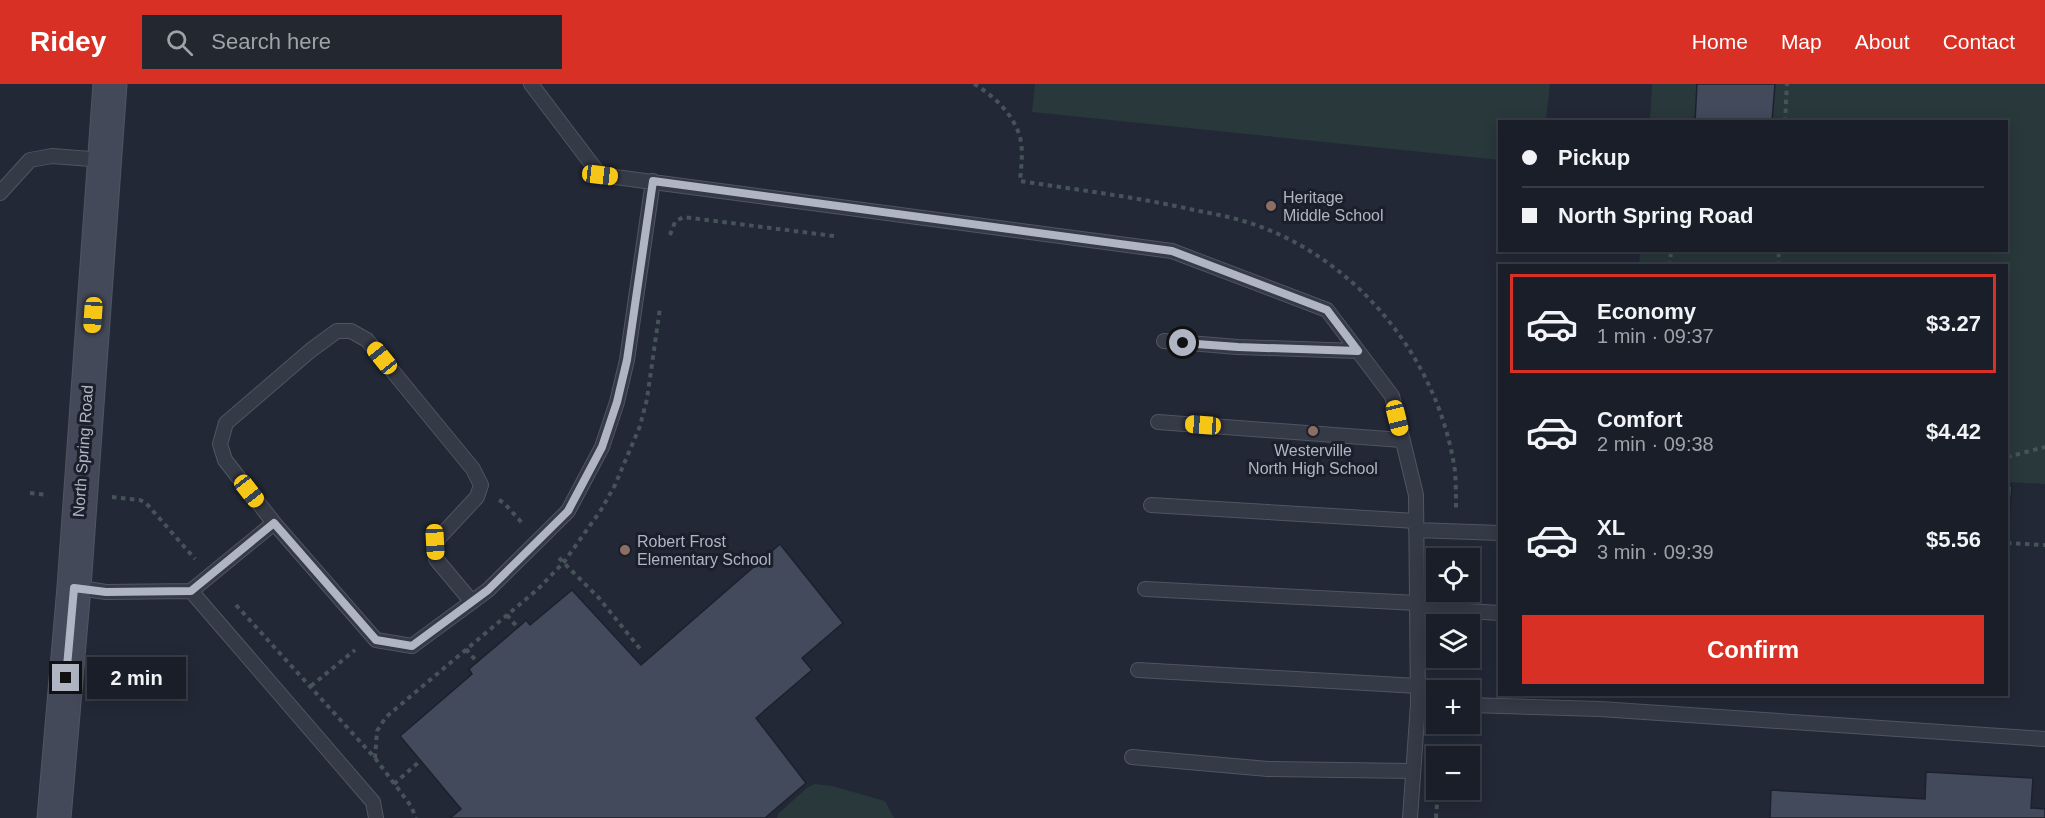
<!DOCTYPE html>
<meta charset="utf-8">
<style>
body{margin:0;font-family:Helvetica,sans-serif;background:#232730;color:#f1f3f6;height:100vh;display:flex;flex-direction:column;font-size:22px;white-space:nowrap}
*{box-sizing:border-box;margin:0}
p{font-size:20px;color:#9fa2a8}
.icon{flex:none;width:33px;height:33px;fill:none;stroke:currentColor;stroke-width:2;stroke-linecap:round;stroke-linejoin:round}
.map{position:relative;flex:1;overflow:hidden}
.panel{position:absolute;left:1498px;top:180px;width:510px;height:432px;display:flex;flex-direction:column;background:#1a1e28;border-radius:0px;box-shadow:0 3px 15px #0003,0 0 0 2px #383c45}
.panel>*{flex:none}
.top-card{position:absolute;left:1498px;top:36px;width:510px;height:132px;border-radius:0px;box-shadow:0 3px 15px #0003,0 0 0 2px #383c45;display:grid;align-content:center;height:132px;padding:0 24px;background:#1a1e28}
.controls{position:absolute;left:1426px;top:464px;display:grid;gap:12px}
.controls a{display:grid;place-items:center;width:54px;height:54px;border-radius:0px;background:#1a1e28;box-shadow:0 3px 15px #0003,0 0 0 2px #383c45;font-size:30px}
.end{position:absolute;width:27px;height:27px;margin:-14px;border:8px solid #b0b5c3;background:#111;box-shadow:0 0 0 3px #111}
.from{border-radius:50%}
.bubble{position:absolute;height:42px;border-radius:0px;background:#1a1e28;box-shadow:0 3px 15px #0003,0 0 0 2px #383c45;font-size:20px;font-weight:700;line-height:42px;text-align:center}
.car{position:absolute;width:18px;height:36px;margin:-18px -9px;border-radius:8px;box-shadow:0 0 4px 2px #0007;background:linear-gradient(#f5c518 24%,#345 0 40%,#f5c518 0 76%,#345 0 86%,#f5c518 0)}
.top-card b{display:flex;align-items:center;gap:21px;height:57px;font-size:22px}
.top-card b+b{border-top:2px solid #383c45}
.top-card i{width:15px;height:15px;background:#f1f3f6}
ul{padding:10px 0 0;list-style:none}
li{display:flex;align-items:center;gap:18px;height:99px;margin:0 12px 9px;padding:0 12px;border:3px solid transparent;border-radius:0px}
li div{flex:1}
li b{display:block;font-size:22px}
li em{font-style:normal;font-weight:700}
li.on{border-color:#d93025}
li>.icon{width:54px;height:54px;stroke-width:1.5}
.button{display:flex;gap:12px;margin-top:auto;padding:12px 24px}
.button a{flex:1;height:69px;border-radius:0px;background:#d93025;color:#fff;font-size:24px;font-weight:700;line-height:69px;text-align:center}
header{display:flex;align-items:center;gap:36px;box-sizing:border-box;height:84px;padding:0 30px;background:#d93025;color:#fff}
header strong{font-size:28px}
nav{display:flex;gap:33px;margin-inline-start:auto;font-size:21px}
.search{width:420px;height:54px;background:#232730;display:flex;align-items:center;gap:15px;box-sizing:border-box;padding:0 21px;border-radius:0px;color:#9fa2a8;font-size:22px}
.map>svg:first-child{display:block}
.green{fill:#28383b}
.building{fill:#434a5b;stroke:#1d212d;stroke-width:1.5}
.lines{fill:none;stroke-linecap:round;stroke-linejoin:round}
.lane-casing{stroke:#505561;stroke-width:16}
.secondary-casing{stroke:#505561;stroke-width:35}
.path{stroke:#465459;stroke-width:4;stroke-dasharray:4.5 4.5;stroke-linecap:butt}
.lane{stroke:#353a47;stroke-width:14}
.secondary{stroke:#444959;stroke-width:33}
.route{stroke:#b0b5c3;stroke-width:8}
.education-dot{fill:#8d6e63;stroke:#1b1f2b;stroke-width:2}
.labels{text-anchor:middle;dominant-baseline:central;stroke-width:6;stroke-linejoin:round;paint-order:stroke}
.poi-label{font-size:16px;fill:#b0b5c3;stroke:#1b1f2b;text-anchor:start}
.street-label{font-size:16px;fill:#b0b5c3;stroke:#1b1f2b}
</style>
<header>
<strong>Ridey</strong>
<div class="search"><svg class="icon" aria-label="search" viewBox="0 0 24 24"><circle cx="10" cy="10" r="6"/><path d="M15 15l6 6"/></svg>Search here</div>
<nav><a>Home</a><a>Map</a><a>About</a><a>Contact</a></nav>
</header>
<div class="map">
<svg width="2045" height="734" viewBox="0 0 2045 734">
<rect width="100%" height="100%" fill="#222836"/>
<path class="green" d="M1035 0H1550L1546 37 1500 38V76L1032 28Z
M1652 0H2045V400L2007 398V182H1639L1640 166H2007V38L1650 37Z
M815 700 832 702 885 717 894 734H777L778 730 808 703Z"/>
<path class="building" d="M1697 0H1775L1772 38H1695Z
M2007 401 2012 402 2008 447H2007Z
M780 460 843 539 802 574 812 586 756 634 806 699 765 734H450L461 725 400 652 472 590 469 585 522 540 526 536 530 541 572 506 641 581Z
M1926 688 2033 694 2031 724 2045 725V734H1770L1771 706 1925 715Z"/>
<g class="lines">
<defs>
<path id="lane" d="M531 0 600 91 1172 167 1327 226 1392 312 1416 411 1418 620 1410 734
M0 109 30 76 52 72 104 76
M1164 257 1238 263 1358 267
M1158 338 1402 356
M1151 421 1416 437
M274 439 225 376 220 360 226 339 311 266 337 247H351L367 256 473 385 481 401 477 413 435 458 436 475 472 518
M1416 446 1500 449
M74 503 106 508 191 507 373 718 376 734
M1145 505 1417 519
M191 507 274 439 376 556 412 562 488 506 568 427 602 363 617 318 627 276 653 97
M1417 524 1500 529
M1138 586 1418 602
M1418 620H1437
M1470 621 1600 625 2045 655
M1132 673 1268 685 1413 687"/>
<path id="secondary" d="M54 734 74 503 110 0"/>
</defs>
<use href="#lane" class="lane-casing"/>
<use href="#secondary" class="secondary-casing"/>
<path class="path" d="M974 0C995 12 1017 34 1021 58 1023 71 1021 84 1020 97 1078 106 1137 113 1194 126 1215 130 1236 134 1256 141 1360 178 1439 277 1455 387 1456 400 1456 414 1456 427
M1785 38 1787 0
M670 151 675 138 683 133 834 152
M1670 182 1671 166
M1778 182 1779 166
M2007 373 2045 363
M30 409 48 411
M112 413 140 416 146 419 195 475
M499 416 504 419 523 440
M2007 459 2045 461
M559 474 598 513 641 566
M236 521 375 674 411 722 416 734
M507 531 518 544
M466 565 477 578
M311 602 355 566
M375 674 377 647 386 633 538 505 564 478 601 426 615 401 640 342 647 315 660 224
M394 700 420 677
M1436 734 1438 705"/>
<use href="#lane" class="lane"/>
<use href="#secondary" class="secondary"/>
</g>
<g class="lines">
<path class="route" d="M66 594 74 504 106 508 191 507 274 439 376 556 412 562 488 506 568 427 602 363 617 318 627 276 653 97 1172 167 1327 226 1358 267 1238 263 1183 259"/>
</g>
<g class="education-dot">
<circle cx="1271" cy="122" r="6"/>
<circle cx="1313" cy="347" r="6"/>
<circle cx="625" cy="466" r="6"/>
</g>
<g class="labels">
<g class="poi-label">
<text x="1283" y="113">Heritage<tspan x="1283" dy="18">Middle School</tspan></text>
<text x="1313" y="366" text-anchor="middle">Westerville<tspan x="1313" dy="18">North High School</tspan></text>
<text x="637" y="457">Robert Frost<tspan x="637" dy="18">Elementary School</tspan></text>
</g>
<g class="street-label">
<text transform="translate(83 367) rotate(-86)">North Spring Road</text>
</g>
</g>
</svg>
<div class="controls">
<a><svg class="icon" aria-label="locate" viewBox="0 0 24 24"><circle cx="12" cy="12" r="6"/><path d="M12 2v4M12 18v4M2 12h4M18 12h4"/></svg></a>
<a><svg class="icon" aria-label="layers" viewBox="0 0 24 24"><path d="M12 4l9 5-9 5-9-5zM3 14l9 5 9-5"/></svg></a>
<a>+</a>
<a>−</a>
</div>
<i class="end from" style="left:1183px;top:259px"></i>
<i class="end" style="left:66px;top:594px"></i>
<div class="bubble" style="left:87px;top:573px;width:99px">2 min</div>
<i class="car" style="left:600px;top:91px;rotate:97deg"></i>
<i class="car" style="left:93px;top:231px;rotate:184deg"></i>
<i class="car" style="left:382px;top:274px;rotate:321deg"></i>
<i class="car" style="left:1397px;top:334px;rotate:166deg"></i>
<i class="car" style="left:1203px;top:341px;rotate:274deg"></i>
<i class="car" style="left:249px;top:407px;rotate:142deg"></i>
<i class="car" style="left:435px;top:458px;rotate:177deg"></i>
<div class="top-card">
<b><i class="from"></i>Pickup</b>
<b><i></i>North Spring Road</b>
</div>
<section class="panel">
<ul>
<li class="on"><svg class="icon" aria-label="car" viewBox="0 0 24 24"><path d="M5 17H2v-5l4-1 3-4h7l3 4 3 1v5h-3M9 17h6M6 11h13"/><circle cx="7" cy="17" r="2"/><circle cx="17" cy="17" r="2"/></svg><div><b>Economy</b><p>1 min · 09:37</p></div><em>$3.27</em></li>
<li><svg class="icon" aria-label="car" viewBox="0 0 24 24"><path d="M5 17H2v-5l4-1 3-4h7l3 4 3 1v5h-3M9 17h6M6 11h13"/><circle cx="7" cy="17" r="2"/><circle cx="17" cy="17" r="2"/></svg><div><b>Comfort</b><p>2 min · 09:38</p></div><em>$4.42</em></li>
<li><svg class="icon" aria-label="car" viewBox="0 0 24 24"><path d="M5 17H2v-5l4-1 3-4h7l3 4 3 1v5h-3M9 17h6M6 11h13"/><circle cx="7" cy="17" r="2"/><circle cx="17" cy="17" r="2"/></svg><div><b>XL</b><p>3 min · 09:39</p></div><em>$5.56</em></li>
</ul>
<div class="button"><a>Confirm</a></div>
</section>
</div>
